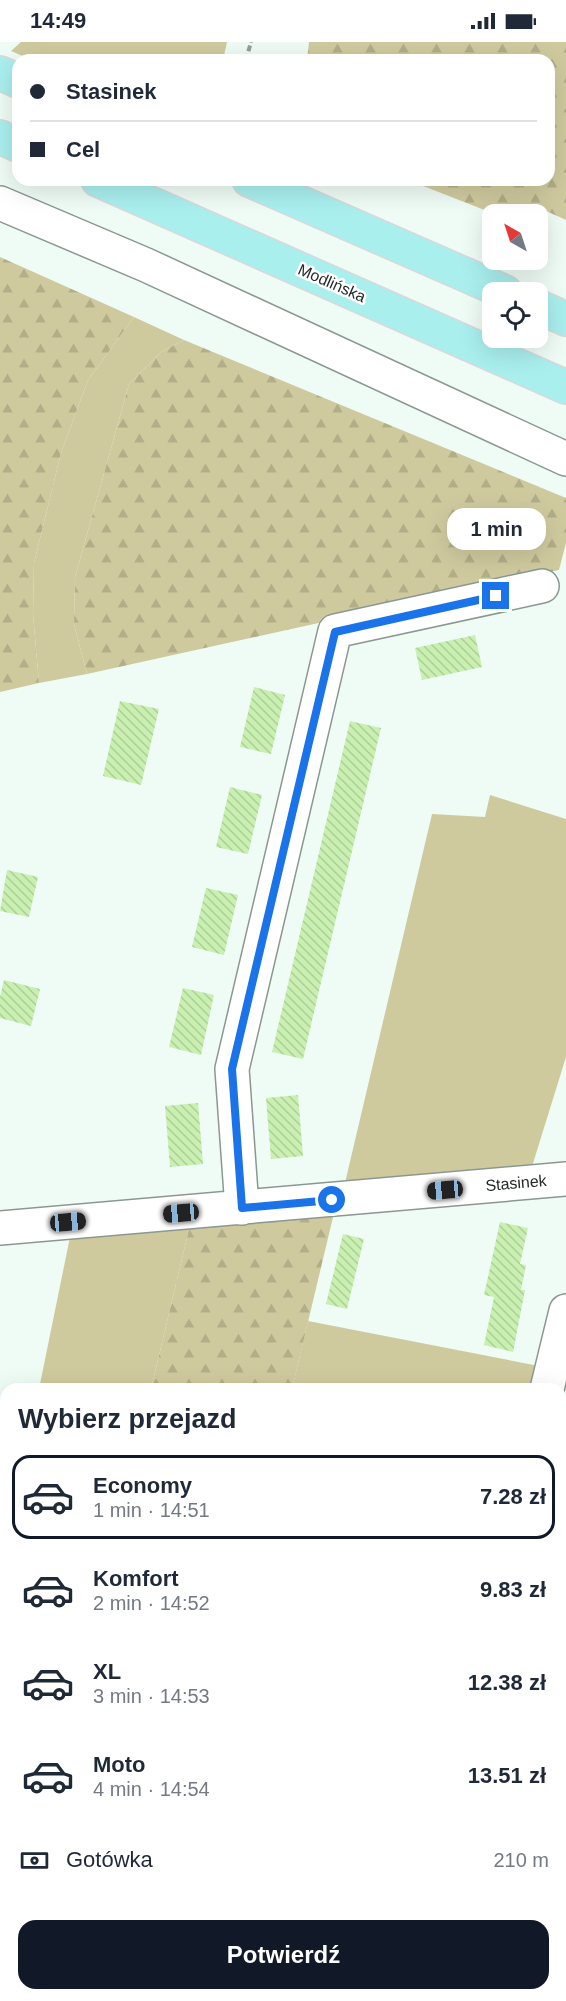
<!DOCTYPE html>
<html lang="pl">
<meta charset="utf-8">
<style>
body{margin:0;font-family:Arial,sans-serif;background:#f2f2f3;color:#1f2937;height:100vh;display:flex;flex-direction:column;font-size:22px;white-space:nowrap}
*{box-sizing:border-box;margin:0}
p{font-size:20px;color:#747a83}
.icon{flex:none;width:33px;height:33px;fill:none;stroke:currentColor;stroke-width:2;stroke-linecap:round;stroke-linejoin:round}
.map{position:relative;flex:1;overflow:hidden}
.panel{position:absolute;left:0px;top:1341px;width:567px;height:618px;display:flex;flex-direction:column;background:#fff;border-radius:18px 18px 0 0;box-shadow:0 6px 24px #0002}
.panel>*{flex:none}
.hud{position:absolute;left:12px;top:12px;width:543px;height:132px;border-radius:18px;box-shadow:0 6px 24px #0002;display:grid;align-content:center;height:132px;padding:0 18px;background:#fff}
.needle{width:39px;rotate:321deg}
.tools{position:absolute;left:482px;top:162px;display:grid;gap:12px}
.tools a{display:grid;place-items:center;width:66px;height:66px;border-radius:12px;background:#fff;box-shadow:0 6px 24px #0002;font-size:30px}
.end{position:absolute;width:27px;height:27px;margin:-14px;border:8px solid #1a73e8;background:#fff;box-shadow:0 0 0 3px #fff}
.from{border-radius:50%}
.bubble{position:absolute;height:42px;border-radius:18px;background:#fff;box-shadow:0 6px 24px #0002;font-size:20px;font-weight:800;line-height:42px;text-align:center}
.car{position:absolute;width:18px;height:36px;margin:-18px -9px;border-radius:8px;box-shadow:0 0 4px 2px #0007;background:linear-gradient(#222 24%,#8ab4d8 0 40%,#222 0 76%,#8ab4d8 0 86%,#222 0)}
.hud b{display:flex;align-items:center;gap:21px;height:57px;font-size:22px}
.hud b+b{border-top:2px solid #e0e1e3}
.hud i{width:15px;height:15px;background:#1f2937}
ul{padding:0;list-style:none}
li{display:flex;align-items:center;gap:18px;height:84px;margin:0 12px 9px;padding:0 6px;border:3px solid transparent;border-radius:18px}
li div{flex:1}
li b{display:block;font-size:22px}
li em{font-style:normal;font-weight:800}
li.selected{border-color:#111827}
li>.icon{width:54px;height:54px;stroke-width:1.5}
h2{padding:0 18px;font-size:27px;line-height:72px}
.pay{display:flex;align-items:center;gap:15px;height:66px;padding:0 18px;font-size:22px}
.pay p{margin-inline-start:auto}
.action{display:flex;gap:12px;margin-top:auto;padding:12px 18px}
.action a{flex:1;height:69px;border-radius:18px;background:#111827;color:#fff;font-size:24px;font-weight:800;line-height:69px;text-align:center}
.status{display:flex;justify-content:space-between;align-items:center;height:42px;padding:0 30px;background:#fff;direction:ltr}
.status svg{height:16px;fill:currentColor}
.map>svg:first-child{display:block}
.grass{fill:#cfca9e}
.forest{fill:url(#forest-firs)}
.building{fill:url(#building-back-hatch)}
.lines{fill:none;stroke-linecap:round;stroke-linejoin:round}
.minor-casing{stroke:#8b9891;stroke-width:36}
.major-casing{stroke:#d8d9d8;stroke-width:36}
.path{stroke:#939e99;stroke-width:4;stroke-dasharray:6 3;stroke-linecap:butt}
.minor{stroke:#fff;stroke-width:33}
.major{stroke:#a9efee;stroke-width:33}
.route{stroke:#1a73e8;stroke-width:8}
.labels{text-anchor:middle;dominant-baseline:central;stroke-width:5;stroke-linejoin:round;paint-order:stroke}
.street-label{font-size:16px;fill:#242a27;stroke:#fff}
</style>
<div class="status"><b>14:49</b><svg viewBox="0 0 49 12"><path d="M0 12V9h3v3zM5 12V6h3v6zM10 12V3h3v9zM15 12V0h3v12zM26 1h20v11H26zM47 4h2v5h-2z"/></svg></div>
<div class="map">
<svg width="566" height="1959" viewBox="0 0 566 1959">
<defs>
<pattern id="forest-firs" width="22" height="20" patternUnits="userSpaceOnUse" patternTransform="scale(1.5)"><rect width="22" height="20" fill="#cfca9e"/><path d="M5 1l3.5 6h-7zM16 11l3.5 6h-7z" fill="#b2ae88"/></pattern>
<pattern id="building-back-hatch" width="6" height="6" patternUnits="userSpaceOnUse" patternTransform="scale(1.5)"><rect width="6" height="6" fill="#c9f0b0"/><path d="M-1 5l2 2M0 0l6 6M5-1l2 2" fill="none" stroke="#acce97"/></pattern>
</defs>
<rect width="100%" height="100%" fill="#eefcf5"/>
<path class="grass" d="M21 0H227L223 18H32L11 9Z
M134 275 184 298 161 310 129 342 75 535 74 582 87 632 39 641 33 572 34 521 61 411 88 338Z
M490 753 566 777V1015L530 1131 344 1145 432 772 485 775Z
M190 1183 151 1347H39L70 1195Z
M308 1279 539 1324 534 1347H292Z
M0 1374 6 1376V1618L0 1615Z"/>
<path class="forest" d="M309 0H566V178L535 164 487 169 408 138H549V18H307Z
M0 215 134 275 88 338 61 411 34 521 33 572 39 641 0 650Z
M184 298 566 456V501L559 528 87 632 74 582 75 535 129 342 161 310Z
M334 1171 292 1347H151L190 1183Z
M561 1373 566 1374V1530L561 1529Z
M6 1734V1953H18L16 1959H0V1760Z"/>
<path class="building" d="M475 593 482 625 422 638 415 606Z
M254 645 285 653 271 712 240 705Z
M120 659 159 667 141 743 103 734Z
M350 679 381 686 303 1017 272 1010Z
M230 745 262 753 248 812 216 805Z
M7 828 38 835 29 875 0 869Z
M206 846 238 853 224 913 192 905Z
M4 938 40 947 31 984 0 976V955Z
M183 946 214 953 201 1013 169 1005Z
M298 1053 303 1114 271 1117 266 1056Z
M198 1061 203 1122 170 1125 165 1064Z
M500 1180 528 1186 520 1222 526 1223 521 1248H525L513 1310 484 1303 494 1255 484 1253Z
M343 1192 364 1197 347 1267 326 1262Z"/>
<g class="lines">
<defs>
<path id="minor" d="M0 161 146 223 566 417
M242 1166 232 1027 335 589 542 544
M0 1186 566 1137
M547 1347 566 1269
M561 1830 566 1831
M401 1959 402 1953"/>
<path id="major" d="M0 31 18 39
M0 95 18 103
M98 138 566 345
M249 138 505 250
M537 264 566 277"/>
</defs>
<use href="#minor" class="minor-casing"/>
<use href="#major" class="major-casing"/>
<path class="path" d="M246 18 251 0"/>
<use href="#minor" class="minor"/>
<use href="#major" class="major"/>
</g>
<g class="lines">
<path class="route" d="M332 1158 242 1166 232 1027 335 590 496 554"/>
</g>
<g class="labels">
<g class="street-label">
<text transform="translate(332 241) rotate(24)">Modlińska</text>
<text transform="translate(516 1141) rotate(-5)">Stasinek</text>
</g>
</g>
</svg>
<div class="tools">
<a><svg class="needle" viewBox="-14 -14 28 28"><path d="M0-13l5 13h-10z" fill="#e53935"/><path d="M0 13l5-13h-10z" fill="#747a83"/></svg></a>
<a><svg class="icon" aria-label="locate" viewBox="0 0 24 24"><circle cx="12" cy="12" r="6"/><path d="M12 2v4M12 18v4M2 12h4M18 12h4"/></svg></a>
</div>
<i class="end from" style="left:332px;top:1158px"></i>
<i class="end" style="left:496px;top:554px"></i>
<div class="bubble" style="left:447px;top:466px;width:99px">1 min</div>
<i class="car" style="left:445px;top:1148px;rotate:265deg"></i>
<i class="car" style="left:181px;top:1171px;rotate:265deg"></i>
<i class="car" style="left:68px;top:1180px;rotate:85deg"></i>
<div class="hud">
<b><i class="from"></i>Stasinek</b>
<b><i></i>Cel</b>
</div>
<section class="panel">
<h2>Wybierz przejazd</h2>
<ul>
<li class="selected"><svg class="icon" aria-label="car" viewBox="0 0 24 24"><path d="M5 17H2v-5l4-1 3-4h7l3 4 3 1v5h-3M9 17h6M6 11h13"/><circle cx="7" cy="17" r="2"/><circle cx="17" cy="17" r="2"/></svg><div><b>Economy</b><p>1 min · 14:51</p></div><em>7.28 zł</em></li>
<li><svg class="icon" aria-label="car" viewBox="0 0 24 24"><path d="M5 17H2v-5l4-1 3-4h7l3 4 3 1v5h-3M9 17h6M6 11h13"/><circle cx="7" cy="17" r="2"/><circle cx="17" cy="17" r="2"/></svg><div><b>Komfort</b><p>2 min · 14:52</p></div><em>9.83 zł</em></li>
<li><svg class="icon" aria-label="car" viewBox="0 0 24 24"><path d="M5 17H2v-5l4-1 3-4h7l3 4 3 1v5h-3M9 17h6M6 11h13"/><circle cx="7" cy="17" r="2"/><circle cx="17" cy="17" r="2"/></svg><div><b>XL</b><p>3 min · 14:53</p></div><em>12.38 zł</em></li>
<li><svg class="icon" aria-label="car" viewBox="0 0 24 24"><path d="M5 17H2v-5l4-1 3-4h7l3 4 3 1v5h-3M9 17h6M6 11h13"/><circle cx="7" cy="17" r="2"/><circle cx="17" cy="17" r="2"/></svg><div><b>Moto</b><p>4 min · 14:54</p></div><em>13.51 zł</em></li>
</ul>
<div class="pay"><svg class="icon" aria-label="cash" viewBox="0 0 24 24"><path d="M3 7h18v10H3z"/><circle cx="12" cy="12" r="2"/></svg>Gotówka<p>210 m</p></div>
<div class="action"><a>Potwierdź</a></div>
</section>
</div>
